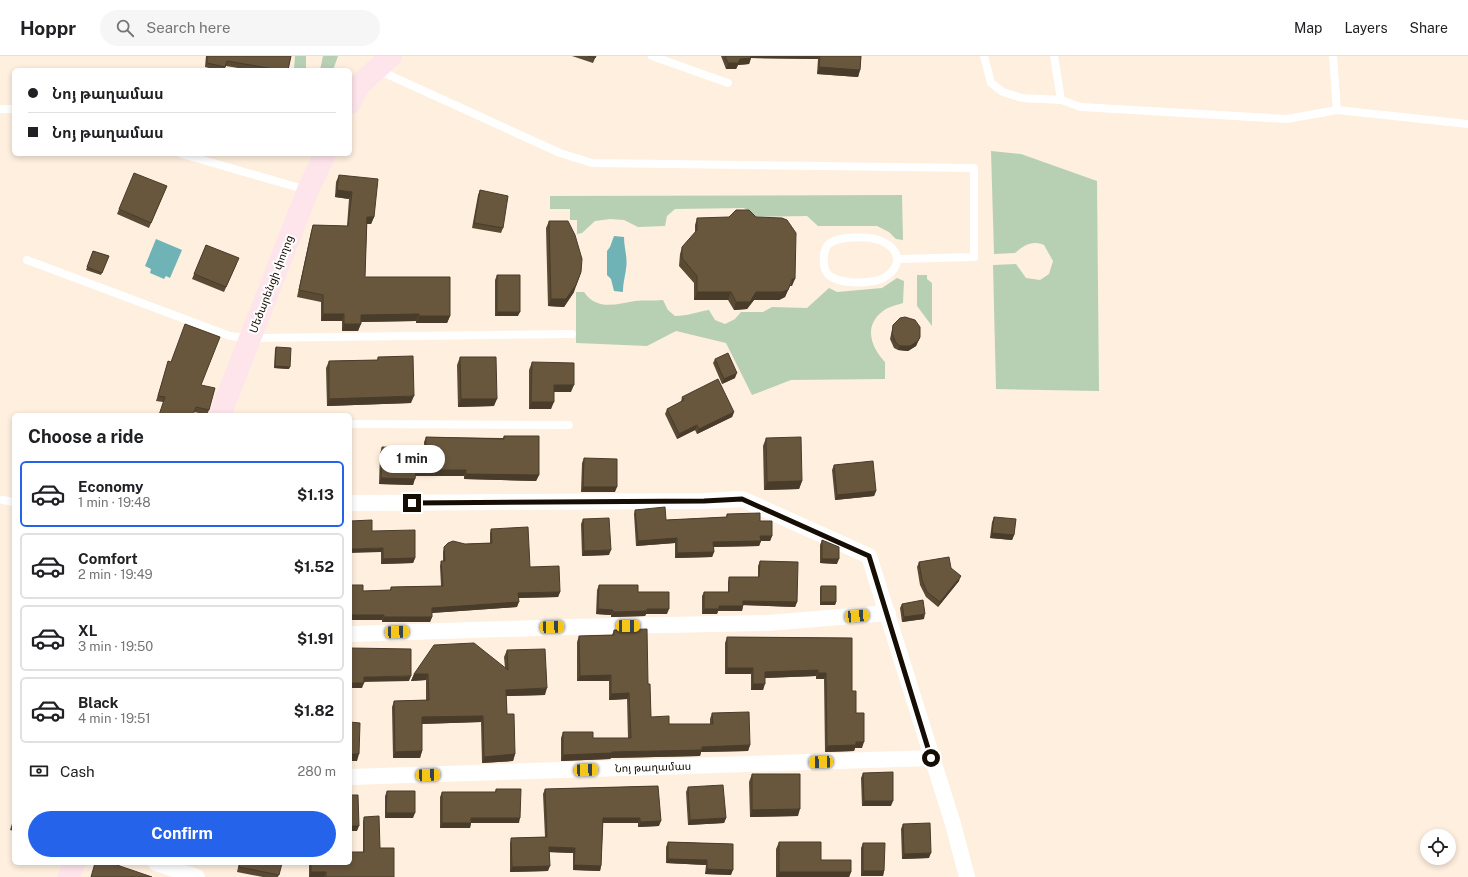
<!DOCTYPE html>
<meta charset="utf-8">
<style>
body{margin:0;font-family:"Public Sans","Noto Sans Armenian",sans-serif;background:#f6f6f6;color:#202124;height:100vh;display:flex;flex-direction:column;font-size:15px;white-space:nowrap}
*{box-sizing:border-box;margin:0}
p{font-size:13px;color:#757577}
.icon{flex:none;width:22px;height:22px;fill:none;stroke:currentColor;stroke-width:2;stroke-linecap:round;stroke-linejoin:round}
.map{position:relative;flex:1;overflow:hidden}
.panel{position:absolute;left:12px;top:357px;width:340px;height:452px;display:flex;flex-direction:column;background:#fff;border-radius:6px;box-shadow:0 2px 6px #0003}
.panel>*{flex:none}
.hud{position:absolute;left:12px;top:12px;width:340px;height:88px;border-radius:6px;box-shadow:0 2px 6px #0003;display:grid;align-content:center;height:88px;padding:0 16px;background:#fff}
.buttons{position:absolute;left:1420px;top:773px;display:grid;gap:8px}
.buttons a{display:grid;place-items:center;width:36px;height:36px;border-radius:50%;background:#fff;box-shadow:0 2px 6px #0003;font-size:20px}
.end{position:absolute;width:18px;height:18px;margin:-9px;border:5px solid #160e05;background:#fff;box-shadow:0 0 0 2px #fff}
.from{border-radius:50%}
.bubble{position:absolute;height:28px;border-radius:14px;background:#fff;box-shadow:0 2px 6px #0003;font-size:13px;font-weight:700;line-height:28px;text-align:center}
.car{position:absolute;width:12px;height:24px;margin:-12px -6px;border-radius:5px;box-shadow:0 0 3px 1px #0007;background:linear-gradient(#f5c518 24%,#345 0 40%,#f5c518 0 76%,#345 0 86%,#f5c518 0)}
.hud b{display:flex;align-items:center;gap:14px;height:38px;font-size:15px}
.hud b+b{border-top:1px solid #e0e0e0}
.hud i{width:10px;height:10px;background:#202124}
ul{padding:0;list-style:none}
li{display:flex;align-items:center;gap:12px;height:66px;margin:0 8px 6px;padding:0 8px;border:2px solid #e0e0e0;border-radius:6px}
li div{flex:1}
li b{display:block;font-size:15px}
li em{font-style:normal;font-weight:700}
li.current{border-color:#2563eb}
li>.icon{width:36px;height:36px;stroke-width:1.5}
h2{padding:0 16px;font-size:18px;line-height:48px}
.pay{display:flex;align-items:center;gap:10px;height:44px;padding:0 16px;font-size:15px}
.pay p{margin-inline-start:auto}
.cta{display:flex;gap:8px;margin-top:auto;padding:8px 16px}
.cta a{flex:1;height:46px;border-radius:24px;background:#2563eb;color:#fff;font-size:16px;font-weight:700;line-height:46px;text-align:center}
header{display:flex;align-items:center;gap:24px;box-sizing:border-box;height:56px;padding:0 20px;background:#fff;border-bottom:1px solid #e0e0e0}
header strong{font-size:19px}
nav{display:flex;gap:22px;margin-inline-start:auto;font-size:14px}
.search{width:280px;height:36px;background:#f6f6f6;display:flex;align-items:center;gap:10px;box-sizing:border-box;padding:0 14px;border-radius:22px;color:#757577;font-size:15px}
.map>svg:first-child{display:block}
.green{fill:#b7d0b4}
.water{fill:#6fb3b6}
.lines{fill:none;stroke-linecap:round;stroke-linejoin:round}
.lane{stroke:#fff;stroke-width:8}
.street{stroke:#fff;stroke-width:16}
.secondary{stroke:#fee5eb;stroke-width:22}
.wall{fill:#594a34}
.shaded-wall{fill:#493c2b}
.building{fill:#68563d;stroke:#493c2b}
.route{stroke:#160e05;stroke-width:5}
.labels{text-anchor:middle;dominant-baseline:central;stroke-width:4;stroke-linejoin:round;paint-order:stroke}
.street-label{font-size:11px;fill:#160e05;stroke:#fff}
</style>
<header>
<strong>Hoppr</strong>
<div class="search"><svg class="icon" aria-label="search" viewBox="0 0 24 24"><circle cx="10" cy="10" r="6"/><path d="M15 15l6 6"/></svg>Search here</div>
<nav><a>Map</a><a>Layers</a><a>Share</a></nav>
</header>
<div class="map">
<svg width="1468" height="821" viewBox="0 0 1468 821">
<rect width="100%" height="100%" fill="#feefdf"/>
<path class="green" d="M295 0H306V14L294 13Z
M323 0H338L333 14H320Z
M991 95 1021 98 1097 125 1099 335 996 333 993 209 1016 208 1026 222 1040 224 1049 218 1053 205 1044 189C1032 184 1024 189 1015 197L994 198Z
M902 139 903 184 896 183 889 176 877 170H818L807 160 755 161 744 152 675 153 667 160 665 170 638 171 624 164 610 163 595 165 582 177 577 178V164H570V153H550V140Z
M917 219H927V223L932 227V270L917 250Z
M897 222 904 225 903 247C897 249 888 251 883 255 863 270 871 291 885 306V323L791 324 752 339 726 287 676 275 647 290 576 287V236H584C597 255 616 248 635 245 644 244 654 245 663 244L668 254 675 260C687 260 697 256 709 254L715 264 725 268 735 263 741 256H763L772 251 807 252 829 232 837 236 882 232Z"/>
<path class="water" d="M614 180 624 181C624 192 628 202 626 213 625 221 623 227 623 236L614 235 611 223 607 219V195L610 191Z
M156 183 182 194 170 222 166 220 164 223 150 217 151 213 145 210Z"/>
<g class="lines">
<path class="lane" d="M652 0 728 27
M984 0 991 27 1003 36 1022 42 1061 44 1081 51 1287 63 1337 54 1468 68
M1054 0 1061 44
M1333 0 1337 54
M378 14 560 97 592 107 974 112V201L897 203
M0 53H14
M182 98 307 134
M845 182C858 181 875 180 887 188 907 201 894 221 875 225 863 227 841 228 830 220 821 213 822 193 830 187 834 184 840 183 845 182Z
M27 204 230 280 250 282 572 278
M350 368 569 369
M3 444 14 446"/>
<path class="street" d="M350 447 705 445 742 443 869 500 953 768 967 821
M350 578 568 571 768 567 888 557
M350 721 931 702
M156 807 197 821"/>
<path class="secondary" d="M350 47 358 30 391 0
M220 359 308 134 325 98
M69 821 74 807"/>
</g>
<path class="wall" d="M206 0H291L288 14H250L226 10 224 14H217L205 11Z
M572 0H596L593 7Z
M721 0H861L860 14 858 21 817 18 818 3 751 2 749 8 738 9 736 13H726Z
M339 119 374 161 371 168H367L365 221 450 260 447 267H416V265L361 266 358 275H342V265H321V246L297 241 311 176 313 169 347 170 349 143 335 141 336 126Z
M167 130 149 172 117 158 119 153Z
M480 134 503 172 501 177 472 172 478 139Z
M697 162 792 230H790L785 241 779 244H754L747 253 734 254 728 244H694V227L679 210 680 198 682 191 695 177V169Z
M549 165 574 236 564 251 548 250 546 172Z
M206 189 237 207 224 236 192 223Z
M93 195 109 200 101 219 86 214Z
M497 219 518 260H495V224Z
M893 269 920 281 916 290 908 295 898 294 894 292 890 283 892 274Z
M276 291 289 313 274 312 275 293Z
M378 301 411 347 327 350 326 312 329 305 377 304Z
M460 301 494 350 458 351 457 309Z
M715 303 735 322 722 328 713 307Z
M532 306 571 336H554L551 353H529V314Z
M167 310 201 329 209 354 207 359 194 356 163 346 156 345Z
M682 341 734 356 732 361 697 378 695 374 677 383 665 358 667 353 681 346Z
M504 380 539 419 536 425 464 423V420H415L413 429 379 428 380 397 382 391 424 392V386L426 381 503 382Z
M766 382 802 425 799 433 764 434 763 390Z
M584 402 615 436H581L582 407Z
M834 409 876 435 874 440 835 444 832 414Z
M635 454 666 464 726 461 727 458 760 465 772 480 770 485H761L759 490 714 491V496L712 501 675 502V487L636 490 634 458Z
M994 461 1014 479 1012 484 990 482 992 466Z
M583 463 609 499 582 500 581 468Z
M491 473 530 511 560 536 558 541 518 542 517 551 432 557V561L430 566H382V564H350V529L363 535 390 534 391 531 441 530 440 510 441 505H443V496L444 491 465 488 490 487V477Z
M372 475 415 502 413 507 381 508V496Z
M822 484 837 508 820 507V489Z
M760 505 797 546 795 551 743 549 742 555H718L717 558H702V540L704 536H728V526L729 521H758V510Z
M919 506 951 512 959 525 938 551 926 541 920 529 917 511Z
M599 529 638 536 667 558H646L645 560 611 561V559L596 558 597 534Z
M821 530 836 546 835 549H820V532Z
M902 548 924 563 902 566 900 552Z
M614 574 648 628 651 661 669 668H710V663L712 657 750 689 748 695 701 696 700 700 611 702 610 703 561 705V682L563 676 593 682H628L627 643 609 644V625H577V586L579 580 612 579Z
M727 581 852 582V635L862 692H855L854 695 825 696 824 623H816V620L765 622 763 634H751V618H725V587Z
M507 594 545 639 506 640 507 658 515 698 513 705 482 707 481 666 422 668V695L420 702H393L392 651 394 645 426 644V624L411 625 414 618 505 612 504 601Z
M863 717 891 750H862L861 722Z
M752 718 798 760 750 761 749 726Z
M658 730 659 770 638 771V767H603L601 810 600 815 573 814V797L549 796 548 815 510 816V787L511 782 545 781 543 738 545 733Z
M688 731 726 762 724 767 688 769 686 736Z
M496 733 519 767H471L470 772H440V741L442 736H495Z
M387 735 413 762H385V740Z
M14 761V775L10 774Z
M364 761 394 821H309V807H350L363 796V766Z
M903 768 929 802 902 803 901 773Z
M668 786 733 788 731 819 705 818 706 809 666 807V791Z
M779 786 851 816 849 821H776V793Z
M863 787 884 815 883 820H861V792Z
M239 807H282L278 821H263L237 816Z"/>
<path class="shaded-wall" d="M750 0H819L818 3 751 2 749 8 738 9 736 13H726L728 7Z
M819 11 860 14 858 21 817 18Z
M337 134 352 136 349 143 335 141Z
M367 161H374L371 168H364Z
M581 216 574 236 564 251 548 250 551 243Z
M792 223H795L792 230H790Z
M788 234 785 241 779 244H754L747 253 734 254 736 246 756 236Z
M697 236H731L728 244H694Z
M497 256H520L518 260H495Z
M323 258H344L342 265H321Z
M419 258 416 265 358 266 361 259Z
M419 260H450L447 267H416Z
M344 268H361L358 275H342Z
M920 281 916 290 908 295 898 294 900 290Z
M275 310 290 311 289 313 274 312Z
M737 317 735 322 722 328 724 323Z
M554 329H574L571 336H551Z
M414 340 411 347 327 350 329 343Z
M461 343H497L494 350 458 351Z
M531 346H554L551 353H529Z
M734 356 732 361 697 378 699 373Z
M697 369 695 374 677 383 679 378Z
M416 414H466L464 420H413Z
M466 418 539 419 536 425 464 423Z
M381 422 415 423 413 429 379 428Z
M802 425 799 433 764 434 767 426Z
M583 431H617L615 436H581Z
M876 435 874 440 835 444 837 439Z
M992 477 1014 479 1012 484 990 482Z
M760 480H772L770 485H759Z
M677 482 675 487 636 490 638 485Z
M761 485 759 490 712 491 713 486Z
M383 492 381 496 350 497V493Z
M611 494 609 499 582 500 584 495Z
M714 496 712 501 675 502 677 497Z
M415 502 413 507 381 508 383 503Z
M822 503H839L837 508 820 507Z
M961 520 959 525 938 551 940 546Z
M560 536 558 541 516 542 518 537Z
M743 545 797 546 795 551 742 549Z
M519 546 517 551 430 557 432 552Z
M821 546H836L835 549H820Z
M719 550H743L742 555H718L717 558H702L704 553Z
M598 553 613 554 611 559 596 558Z
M647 553H669L667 558H646L645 560 611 561 613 556Z
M925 558 924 563 902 566 904 561Z
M350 559H384L382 564H350Z
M384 561H432L430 566H382Z
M727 612H753L751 618H725Z
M818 614 816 620 763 622 765 616Z
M818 617H826L824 623H816Z
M414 618H428L426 624 411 625Z
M611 619 609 625H577L580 620Z
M411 620 409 625 362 626 364 621Z
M350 627H364L362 632H350Z
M753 628H765L763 634H751Z
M547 632 545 639 503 640 506 634Z
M629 637 627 643 609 644 611 638Z
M483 660 481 666 419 668 422 661Z
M856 686H864L862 692H855L854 695 825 696 827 690Z
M750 689 748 695 701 696 700 700 611 702 610 703 561 705 563 699 702 691Z
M422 695 420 702H393L395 696Z
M350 698H359L357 705H350Z
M515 698 513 705 482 707 484 701Z
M864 745H893L891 750H862Z
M800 753 798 760 750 761 752 754Z
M386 757H415L413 762H385Z
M471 762H520L519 767H471L470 772H440L442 767Z
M603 762H640L638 767H602Z
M726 762 724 767 688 769 690 764Z
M661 765 659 770 638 771 640 766Z
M350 770H359L357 775H350Z
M549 791 575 792 573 797 547 796Z
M931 797 929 802 902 803 904 798Z
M668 803 707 804 706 809 666 807Z
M574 809 601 810 600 815 573 814Z
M550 810 548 815 510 816 512 811Z
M707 813 733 814 731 819 705 818Z
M863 815H884L883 820H861Z
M311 816H326L324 821H309Z
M779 816H851L849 821H777Z"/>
<path class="building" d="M207 0H291L288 14H279L227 5 225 11 207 7Z
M588 0H596L595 2Z
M725 0H751V2L740 3 738 7H728Z
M820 0H861L860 14 819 11Z
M134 117 167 130 151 167 119 153Z
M339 119 378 123 374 161H367L365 221H450V260H419V258L361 259V268H344V258H323V239L299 234 313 169 348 170 352 136 337 134Z
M480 134 508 140 503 172 474 167Z
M736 154H749L756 161 782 162 787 164 796 177 795 223H792L788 234 782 236H756L750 246H736L731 236H697V220L682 202V191L697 174V162L729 161Z
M549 165H568L575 179 582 203 581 216 576 229 566 243H551Z
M206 189 239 202 226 231 194 218Z
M93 195 109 200 102 217 87 211Z
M497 219H520V256H497Z
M905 261 915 264 920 271V281L918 285 910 290H900L896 287 892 278 893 269 900 262Z
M185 268 220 281 201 329 215 332 209 354 196 351 193 359H159L165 341 158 340 168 305 171 306Z
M276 291 291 292 290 311 275 310Z
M728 297 737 317 724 323 715 303Z
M413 300 414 340 329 343V305L378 304V301Z
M460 301H496L497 343H461Z
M532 306 574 307V329H554V346H531Z
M718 323 734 356 699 373 697 369 679 378 667 353 684 344 682 341Z
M504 380H539V419L466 418V414H416L415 423 381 422 382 391 426 393V381L504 383Z
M801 381 802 425 767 426 766 382Z
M584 402 617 403V431H583Z
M873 405 876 435 837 439 834 409Z
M665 451 666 464 727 461V458L760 457V465H772V480H760L761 485 713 486 714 496 677 497V482L638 485 635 454Z
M994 461 1016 463 1014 479 992 477Z
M609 462 611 494 584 495 583 463Z
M372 464V475L415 474V502L383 503V492L350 493V465Z
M528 471 530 511 559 510 560 536 518 537 519 546 432 552V561H384V559H350V529H363V535L391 534V531L443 530 441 505H445L444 491 448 487 453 485 465 488 492 487 491 473Z
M822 484 839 491V503H822Z
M949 501 951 512 961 520 940 546 927 536 922 524 919 506Z
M760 505 798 506 797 546 743 545V550H719V553H704V536H729V521H759Z
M599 529H638V536H669V553H647V555L613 556V554L598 553Z
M821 530H836V546H821Z
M923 544 925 558 904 561 902 548Z
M647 573 648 628H650L651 661 669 660V668H713L712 657 749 656 750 689 702 691V694L612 696V697L563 699V676H593V682H631L629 637 611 638V619L580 620 579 580 614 579V574Z
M727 581 852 582V635H856V657H864V686H856V689L827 690 826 617H818V614L765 616V628H753V612H727Z
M474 587 508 614 507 594 545 593 547 632 506 634 507 658H514L515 698 484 701 483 660 422 661V695L395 696 394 645 429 644 428 618H414L434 589Z
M350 592 411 593V620L364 621V627H350Z
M350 666 360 667 359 698H350Z
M893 716V745H864L863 717Z
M752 718H800V753L752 754Z
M723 729 726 762 690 764 688 731Z
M658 730 661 765 640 766V762H603L601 810 574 809 575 792 549 791 550 810 512 811 511 782 547 781 545 733Z
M496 733H521L520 762H471V767H442V736H496Z
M387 735H415V757H386Z
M350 739H358L359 770H350Z
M379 760 380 792H394V821H326V816H311V807H350V796H364V761Z
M930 767 931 797 904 798 903 768Z
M668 786 733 788V814L707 813V804L668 803Z
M779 786H821V804H851V816H779Z
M863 787H885L884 815H863Z
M95 807H111L152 821H132V820V821H91Z
M240 807H282L279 819 239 811Z"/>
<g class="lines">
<path class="route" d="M412 447 704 445 742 443 869 500 931 702"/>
</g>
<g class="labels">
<g class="street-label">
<text transform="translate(271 228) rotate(-69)">Մեծարենցի փողոց</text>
<text transform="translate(653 711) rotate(-2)">Նոյ թաղամաս</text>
</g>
</g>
</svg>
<div class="buttons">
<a><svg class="icon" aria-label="locate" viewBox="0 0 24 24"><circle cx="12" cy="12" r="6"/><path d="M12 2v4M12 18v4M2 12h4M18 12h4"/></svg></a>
</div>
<i class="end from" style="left:931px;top:702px"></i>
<i class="end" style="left:412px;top:447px"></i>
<div class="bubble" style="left:379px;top:389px;width:66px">1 min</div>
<i class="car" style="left:857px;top:560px;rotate:85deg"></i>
<i class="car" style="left:628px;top:570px;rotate:90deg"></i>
<i class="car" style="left:552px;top:571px;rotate:88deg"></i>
<i class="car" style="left:397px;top:576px;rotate:88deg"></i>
<i class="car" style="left:821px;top:706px;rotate:268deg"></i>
<i class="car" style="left:586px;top:714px;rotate:88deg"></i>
<i class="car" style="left:428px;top:719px;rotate:88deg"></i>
<div class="hud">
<b><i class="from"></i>Նոյ թաղամաս</b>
<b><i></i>Նոյ թաղամաս</b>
</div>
<section class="panel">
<h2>Choose a ride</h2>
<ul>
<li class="current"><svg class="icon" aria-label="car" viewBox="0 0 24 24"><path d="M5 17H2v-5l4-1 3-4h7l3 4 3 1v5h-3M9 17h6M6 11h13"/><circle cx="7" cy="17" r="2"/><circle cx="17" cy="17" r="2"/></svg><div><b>Economy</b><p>1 min · 19:48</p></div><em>$1.13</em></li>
<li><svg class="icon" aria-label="car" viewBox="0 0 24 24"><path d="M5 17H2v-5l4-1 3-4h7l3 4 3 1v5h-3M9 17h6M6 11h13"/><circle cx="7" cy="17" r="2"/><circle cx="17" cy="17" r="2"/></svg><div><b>Comfort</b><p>2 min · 19:49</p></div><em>$1.52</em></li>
<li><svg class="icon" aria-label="car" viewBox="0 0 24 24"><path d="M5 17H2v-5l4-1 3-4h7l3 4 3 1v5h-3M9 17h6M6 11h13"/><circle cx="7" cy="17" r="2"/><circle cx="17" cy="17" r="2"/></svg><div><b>XL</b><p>3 min · 19:50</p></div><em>$1.91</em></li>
<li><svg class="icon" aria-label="car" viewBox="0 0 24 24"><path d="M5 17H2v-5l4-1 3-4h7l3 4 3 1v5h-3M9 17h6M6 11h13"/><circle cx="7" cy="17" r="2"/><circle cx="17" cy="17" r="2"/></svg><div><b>Black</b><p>4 min · 19:51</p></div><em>$1.82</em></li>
</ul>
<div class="pay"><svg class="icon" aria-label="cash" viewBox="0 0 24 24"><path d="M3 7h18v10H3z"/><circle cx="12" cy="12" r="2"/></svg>Cash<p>280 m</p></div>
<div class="cta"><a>Confirm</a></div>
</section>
</div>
